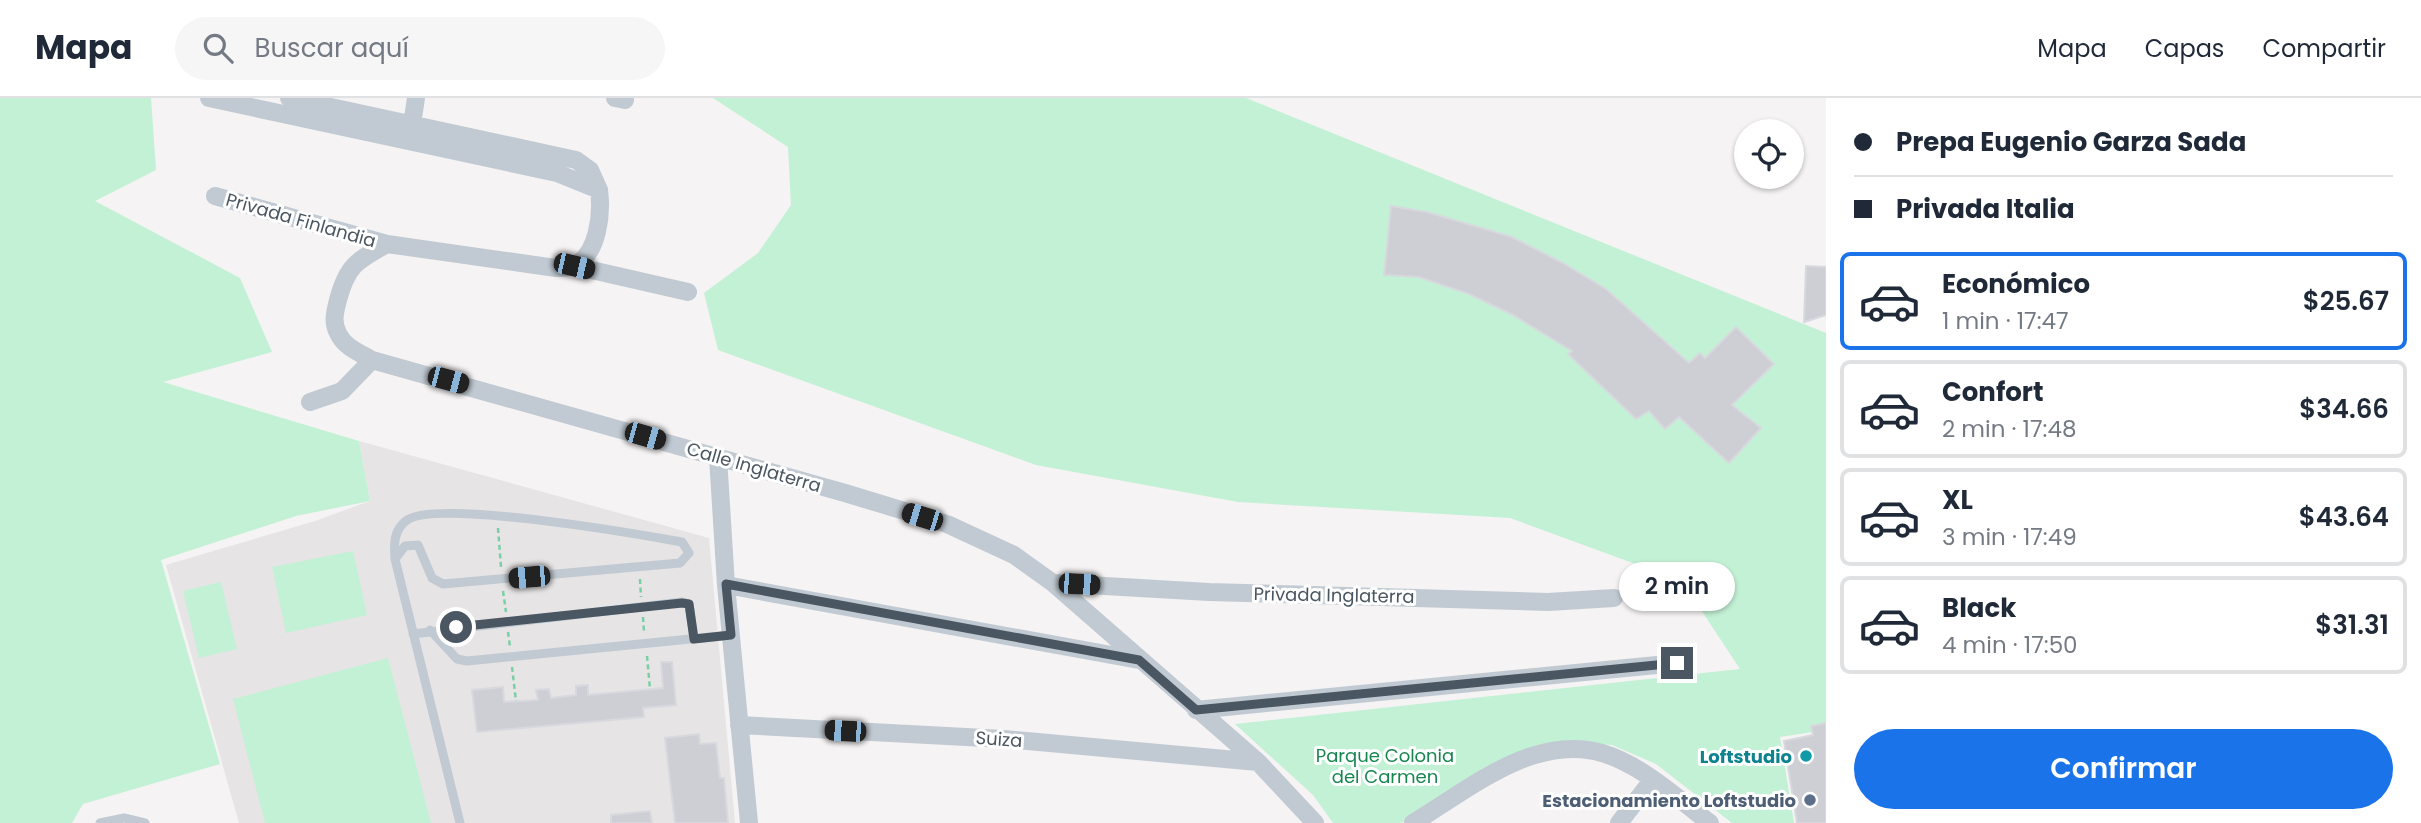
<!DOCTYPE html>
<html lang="es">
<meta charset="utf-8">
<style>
body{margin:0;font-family:Poppins,sans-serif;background:#f6f6f7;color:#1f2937;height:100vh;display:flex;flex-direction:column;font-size:26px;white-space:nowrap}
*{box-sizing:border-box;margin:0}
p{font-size:23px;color:#747a83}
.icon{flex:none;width:38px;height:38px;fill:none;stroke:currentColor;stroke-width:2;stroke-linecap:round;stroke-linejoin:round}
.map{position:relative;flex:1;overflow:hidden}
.sheet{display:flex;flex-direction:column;background:#fff;width:595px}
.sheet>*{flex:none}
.banner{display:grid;align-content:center;height:154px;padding:0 28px;background:#fff}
.buttons{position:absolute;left:1734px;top:21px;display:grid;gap:14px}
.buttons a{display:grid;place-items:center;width:70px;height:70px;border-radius:50%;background:#fff;box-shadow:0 2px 5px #0004;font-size:35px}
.end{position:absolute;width:32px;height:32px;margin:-16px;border:9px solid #4a5661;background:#fff;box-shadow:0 0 0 4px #fff}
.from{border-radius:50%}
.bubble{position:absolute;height:49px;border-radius:24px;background:#fff;box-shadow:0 2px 5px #0004;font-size:23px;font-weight:600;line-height:49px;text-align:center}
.car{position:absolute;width:21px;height:42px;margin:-21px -10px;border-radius:9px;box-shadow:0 0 5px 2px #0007;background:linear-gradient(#222 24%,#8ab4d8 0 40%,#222 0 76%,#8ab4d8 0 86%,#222 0)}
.banner b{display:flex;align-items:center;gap:24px;height:66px;font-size:26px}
.banner b+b{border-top:2px solid #e0e1e3}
.banner i{width:18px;height:18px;background:#1f2937}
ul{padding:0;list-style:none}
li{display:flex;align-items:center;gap:21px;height:98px;margin:0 14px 10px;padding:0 14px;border:4px solid #e0e1e3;border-radius:10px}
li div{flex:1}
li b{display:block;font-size:26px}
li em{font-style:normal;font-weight:600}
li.active{border-color:#1a73e8}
li>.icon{width:63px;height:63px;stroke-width:1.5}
.primary-button{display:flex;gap:14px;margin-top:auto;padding:14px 28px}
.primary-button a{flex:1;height:80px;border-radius:42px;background:#1a73e8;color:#fff;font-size:28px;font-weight:600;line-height:80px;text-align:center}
header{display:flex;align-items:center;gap:42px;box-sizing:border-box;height:98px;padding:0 35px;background:#fff;border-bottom:2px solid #e0e1e3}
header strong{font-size:33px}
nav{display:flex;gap:38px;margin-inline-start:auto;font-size:24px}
.search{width:490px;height:63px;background:#f6f6f7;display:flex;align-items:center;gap:18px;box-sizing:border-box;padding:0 24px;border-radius:38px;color:#747a83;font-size:26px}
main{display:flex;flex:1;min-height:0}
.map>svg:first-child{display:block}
.education{fill:#e6e4e5}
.green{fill:#c3f1d5}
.building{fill:#cdcfd5;stroke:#d7d9de;stroke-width:2}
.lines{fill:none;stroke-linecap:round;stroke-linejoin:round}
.path{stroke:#7ad0a6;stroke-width:2.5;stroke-dasharray:5 3.5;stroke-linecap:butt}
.service{stroke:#c1cad2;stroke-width:9}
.minor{stroke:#c1cad2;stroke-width:18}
.route{stroke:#4a5661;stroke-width:9}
.culture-dot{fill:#0f9aa8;stroke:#fff;stroke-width:2.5}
.service-dot{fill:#5c6f8a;stroke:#fff;stroke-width:2.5}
.labels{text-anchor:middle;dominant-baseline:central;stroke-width:6;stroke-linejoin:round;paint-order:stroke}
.street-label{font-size:18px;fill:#4a5661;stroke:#fff}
.park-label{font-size:18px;fill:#17864f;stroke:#fff}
.culture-label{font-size:18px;font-weight:bold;fill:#0d838f;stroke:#fff;text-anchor:end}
.service-label{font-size:18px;font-weight:bold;fill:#4e5e75;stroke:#fff;text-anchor:end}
</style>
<header>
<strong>Mapa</strong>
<div class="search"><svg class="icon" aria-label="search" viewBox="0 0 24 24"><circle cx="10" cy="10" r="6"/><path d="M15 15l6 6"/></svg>Buscar aquí</div>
<nav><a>Mapa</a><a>Capas</a><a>Compartir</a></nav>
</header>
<main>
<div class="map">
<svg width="1826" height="725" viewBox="0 0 1826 725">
<rect width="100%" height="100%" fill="#f5f3f3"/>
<path class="education" d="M359 343 709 440 735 725H239L166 467 315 423 370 403Z"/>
<path class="green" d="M0 0H151L156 72 95 103 240 180 272 254 163 284 359 343 370 403 296 418 161 462 220 666 83 706 72 725H0Z
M713 0H1246L1826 235V632L1780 639 1794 725H1732L1656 666 1612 647 1559 643 1517 656 1401 725H1333L1313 697 1235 626 1740 571 1682 483 1510 420 1238 404 1036 367 718 252 704 195 758 155 791 107 788 49Z
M353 453 367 517 286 535 272 469Z
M221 484 237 551 199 560 183 493Z
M388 560 431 725H265L233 601Z"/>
<path class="building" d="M1391 108 1427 114 1512 139 1563 165 1606 191 1689 265 1700 255 1705 260 1736 229 1774 266 1732 307 1761 330 1729 365 1679 319 1665 331 1649 313 1636 321 1568 256 1572 253 1513 217 1469 196 1419 179 1384 177Z
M1806 168 1826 169V217L1804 224Z
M661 564H672L676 607 643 610 644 619 477 634 472 592 503 589 504 604 538 602 536 592 549 591 551 600 576 597V588L588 587V597L663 590Z
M1826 625V725H1797L1784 643 1813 637 1811 628Z
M699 636 700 646 716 645 720 680H724L728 725H675L665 640Z
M650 713 652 725H611V717Z"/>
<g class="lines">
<path class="path" d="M498 430 501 469
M640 481 641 499
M503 493 506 514
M643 519 644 534
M508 534 510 549
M647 558 650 591
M512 569 516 603"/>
<path class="service" d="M395 461 405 448 418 447 432 480 443 486 680 465 689 455 682 444C638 436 437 401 407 422 393 432 394 447 395 461L460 725
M430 532 457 561 467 563 731 537
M413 536 682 504 689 506 694 541
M100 725 124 720 145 725"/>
<path class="minor" d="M209 0 557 75 599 92C602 114 599 157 573 168 569 170 561 170 556 170L387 146C356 163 347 168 338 202 335 214 332 224 338 235 344 249 360 255 372 262L845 395 947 426 1014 457 1053 485 1258 664 1315 725
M289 0 576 62 590 72 599 92
M615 0 625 2
M412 27 416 0
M215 98 387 146
M574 168 688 194
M310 304 342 293 372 262
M718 359 726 487 749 725
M1053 485 1209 494 1548 504 1614 500
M726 487 1139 562
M1196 612 1677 565
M739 627 1004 641 1258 664
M1413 725C1468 692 1534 635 1602 655 1642 667 1677 700 1710 725
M1619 725 1653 681"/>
</g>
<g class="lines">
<path class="route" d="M456 529 682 505 689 506 694 541 731 537 726 486 1139 562 1196 612 1677 565"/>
</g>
<circle class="culture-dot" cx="1806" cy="658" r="7"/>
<circle class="service-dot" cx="1810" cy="702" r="7"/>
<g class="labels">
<g class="street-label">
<text transform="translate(301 122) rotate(16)">Privada Finlandia</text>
<text transform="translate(754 369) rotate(16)">Calle Inglaterra</text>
<text transform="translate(1334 497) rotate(1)">Privada Inglaterra</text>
<text transform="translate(999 641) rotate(4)">Suiza</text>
</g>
<g class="park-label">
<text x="1385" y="657">Parque Colonia<tspan x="1385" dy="21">del Carmen</tspan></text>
</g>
<g class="culture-label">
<text x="1792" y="658">Loftstudio</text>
</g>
<g class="service-label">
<text x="1796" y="702">Estacionamiento Loftstudio</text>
</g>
</g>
</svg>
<div class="buttons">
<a><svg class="icon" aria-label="locate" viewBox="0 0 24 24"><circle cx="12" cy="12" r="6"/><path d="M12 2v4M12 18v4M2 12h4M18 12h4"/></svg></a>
</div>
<i class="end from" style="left:456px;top:529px"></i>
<i class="end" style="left:1677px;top:565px"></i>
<div class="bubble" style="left:1619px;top:464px;width:116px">2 min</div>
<i class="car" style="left:574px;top:168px;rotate:103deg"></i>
<i class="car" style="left:448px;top:282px;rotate:105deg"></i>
<i class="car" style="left:645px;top:338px;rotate:106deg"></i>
<i class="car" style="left:922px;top:419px;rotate:287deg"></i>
<i class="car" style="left:529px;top:479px;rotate:265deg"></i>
<i class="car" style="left:1079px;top:486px;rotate:93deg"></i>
<i class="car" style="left:845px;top:633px;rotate:273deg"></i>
</div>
<section class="sheet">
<div class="banner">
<b><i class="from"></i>Prepa Eugenio Garza Sada</b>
<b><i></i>Privada Italia</b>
</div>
<ul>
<li class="active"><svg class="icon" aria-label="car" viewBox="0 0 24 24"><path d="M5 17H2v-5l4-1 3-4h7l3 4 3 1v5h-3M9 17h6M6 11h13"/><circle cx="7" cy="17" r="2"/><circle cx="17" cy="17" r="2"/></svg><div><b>Económico</b><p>1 min · 17:47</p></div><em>$25.67</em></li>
<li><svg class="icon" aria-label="car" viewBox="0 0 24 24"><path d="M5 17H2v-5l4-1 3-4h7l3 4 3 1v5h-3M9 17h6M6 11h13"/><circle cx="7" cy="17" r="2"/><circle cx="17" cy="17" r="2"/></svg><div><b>Confort</b><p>2 min · 17:48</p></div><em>$34.66</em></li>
<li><svg class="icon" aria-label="car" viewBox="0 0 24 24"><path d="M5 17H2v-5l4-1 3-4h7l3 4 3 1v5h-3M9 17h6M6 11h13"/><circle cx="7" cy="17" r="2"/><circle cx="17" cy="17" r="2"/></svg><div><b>XL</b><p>3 min · 17:49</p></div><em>$43.64</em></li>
<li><svg class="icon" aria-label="car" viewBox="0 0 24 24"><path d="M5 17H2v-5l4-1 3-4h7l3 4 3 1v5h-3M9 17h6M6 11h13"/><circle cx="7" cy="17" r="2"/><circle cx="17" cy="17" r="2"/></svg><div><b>Black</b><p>4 min · 17:50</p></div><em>$31.31</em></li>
</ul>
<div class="primary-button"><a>Confirmar</a></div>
</section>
</main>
